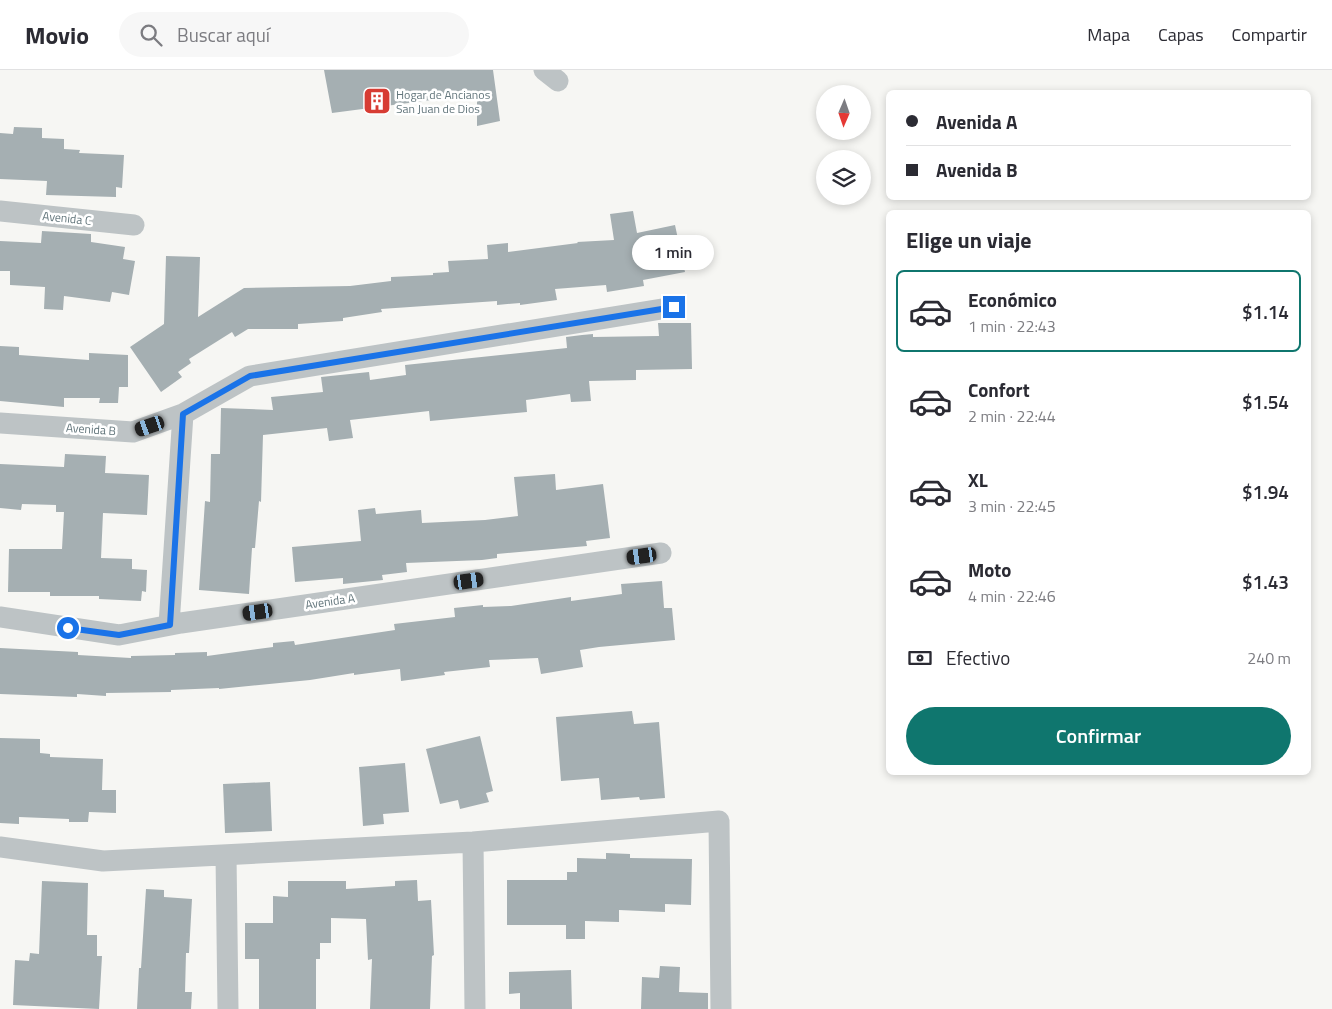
<!DOCTYPE html>
<html lang="es">
<meta charset="utf-8">
<style>
body{margin:0;font-family:"Titillium Web",sans-serif;background:#f7f7f7;color:#2b2b33;height:100vh;display:flex;flex-direction:column;font-size:19px;white-space:nowrap}
*{box-sizing:border-box;margin:0}
p{font-size:16px;color:#7c7c81}
.icon{flex:none;width:28px;height:28px;fill:none;stroke:currentColor;stroke-width:2;stroke-linecap:round;stroke-linejoin:round}
.map{position:relative;flex:1;overflow:hidden}
.side{position:absolute;left:886px;top:140px;width:425px;height:565px;display:flex;flex-direction:column;background:#fff;border-radius:8px;box-shadow:0 2px 8px #0003}
.side>*{flex:none}
.hud{position:absolute;left:886px;top:20px;width:425px;height:110px;border-radius:8px;box-shadow:0 2px 8px #0003;display:grid;align-content:center;height:110px;padding:0 20px;background:#fff}
.needle{width:32px;rotate:182deg}
.tools{position:absolute;left:816px;top:15px;display:grid;gap:10px}
.tools a{display:grid;place-items:center;width:55px;height:55px;border-radius:50%;background:#fff;box-shadow:0 2px 8px #0003;font-size:25px}
.end{position:absolute;width:22px;height:22px;margin:-11px;border:6px solid #1a73e8;background:#fff;box-shadow:0 0 0 2px #fff}
.from{border-radius:50%}
.bubble{position:absolute;height:35px;border-radius:18px;background:#fff;box-shadow:0 2px 8px #0003;font-size:16px;font-weight:600;line-height:35px;text-align:center}
.car{position:absolute;width:15px;height:30px;margin:-15px -8px;border-radius:6px;box-shadow:0 0 4px 1px #0007;background:linear-gradient(#222 24%,#8ab4d8 0 40%,#222 0 76%,#8ab4d8 0 86%,#222 0)}
.hud b{display:flex;align-items:center;gap:18px;height:48px;font-size:19px}
.hud b+b{border-top:1px solid #e1e1e2}
.hud i{width:12px;height:12px;background:#2b2b33}
ul{padding:0;list-style:none}
li{display:flex;align-items:center;gap:15px;height:82px;margin:0 10px 8px;padding:0 10px;border:2px solid transparent;border-radius:8px}
li div{flex:1}
li b{display:block;font-size:19px}
li em{font-style:normal;font-weight:600}
li.current{border-color:#0f766e}
li>.icon{width:45px;height:45px;stroke-width:1.5}
h2{padding:0 20px;font-size:22px;line-height:60px}
.pay{display:flex;align-items:center;gap:12px;height:55px;padding:0 20px;font-size:19px}
.pay p{margin-inline-start:auto}
.cta{display:flex;gap:10px;margin-top:auto;padding:10px 20px}
.cta a{flex:1;height:58px;border-radius:30px;background:#0f766e;color:#fff;font-size:20px;font-weight:600;line-height:58px;text-align:center}
header{display:flex;align-items:center;gap:30px;box-sizing:border-box;height:70px;padding:0 25px;background:#fff;border-bottom:1px solid #e1e1e2}
header strong{font-size:24px}
nav{display:flex;gap:28px;margin-inline-start:auto;font-size:18px}
.search{width:350px;height:45px;background:#f7f7f7;display:flex;align-items:center;gap:12px;box-sizing:border-box;padding:0 18px;border-radius:28px;color:#7c7c81;font-size:19px}
.map>svg:first-child{display:block}
.building{fill:#a5afb2}
.lines{fill:none;stroke-linecap:round;stroke-linejoin:round}
.street{stroke:#bdc3c5;stroke-width:21}
.route{stroke:#1a73e8;stroke-width:6}
.labels{text-anchor:middle;dominant-baseline:central;stroke-width:5;stroke-linejoin:round;paint-order:stroke}
.poi-label{font-size:12px;fill:#63767c;stroke:#fff;text-anchor:start}
.street-label{font-size:12px;fill:#63767c;stroke:#fff}
</style>
<header>
<strong>Movio</strong>
<div class="search"><svg class="icon" aria-label="search" viewBox="0 0 24 24"><circle cx="10" cy="10" r="6"/><path d="M15 15l6 6"/></svg>Buscar aquí</div>
<nav><a>Mapa</a><a>Capas</a><a>Compartir</a></nav>
</header>
<div class="map">
<svg width="1332" height="939" viewBox="0 0 1332 939">
<rect width="100%" height="100%" fill="#f6f6f3"/>
<path class="building" d="M324 0H493L500 51 477 56V24L332 43Z
M14 57 42 58V68L64 69V79L80 80 79 83 124 85 122 118 116 117V127L46 125 47 111 0 109V63L13 64Z
M633 141 637 163 675 155 685 202 643 210 644 216 607 222 606 215 555 219 557 230 520 235V233L497 235V231L381 239 382 242 343 248V251L298 254V259H248L235 267 232 262 189 289 191 293 178 302 182 307 161 322 130 277 164 254 166 186 200 187 198 247 244 218 350 216 391 211V207L433 205V203L449 202 448 191 488 189 487 175 508 173V182L578 173 577 172 614 170 610 144Z
M42 161 91 164V172L125 177 123 189 135 191 129 225 112 222 110 232 64 226 63 240 44 239 45 217 10 215V201H0V171L41 173Z
M658 253H691L692 299 636 300V310L589 311 591 331 571 332 570 324 526 330 527 342 430 351 429 341 350 350 353 368 329 371 327 358 263 365 261 432 259 431 255 478H252L249 524 199 520 205 431 210 432 211 384H220L221 338 273 340 271 327 323 322 321 307 369 302 370 310 406 305 405 295 567 278 566 267 582 265 593 264V267L659 266Z
M0 276 19 277V285L89 290V283L128 285V317H119L118 333H99L100 328H64V337L0 331Z
M65 384 106 386 105 403 149 405 147 445 103 443 101 488 132 489V499L147 500 146 522 142 521 141 531 99 529V526H50V522H8L9 479H62L64 442H56V435L22 434 21 440 0 438V394L64 397Z
M555 404 556 420 603 414 610 468 586 471 587 476 497 484V488L482 490 406 493 407 502 382 505 383 510 343 514V508L295 512 292 477 361 471 358 440 375 438 376 444 421 440 422 453 485 450 518 446 514 407Z
M662 511 664 538H672L675 570 599 577 580 580 583 597 541 604 538 588 489 590 490 597 444 602 445 605 401 611 400 599 354 605V603L310 610 219 619V618L171 620V622L106 623V626L77 624V627L0 624V578L78 582V585L131 588V586L175 585V583L207 582V586L273 577V573L294 571 295 575 395 560 394 554 455 547 454 538 483 535V537L511 536 571 527V531L622 524 621 514Z
M632 641 634 654 659 652 665 728 640 730 639 727 601 730 599 708 561 711 556 647Z
M480 666 493 721 486 723 489 732 460 739 458 730 440 734 426 679Z
M0 668 40 669V683L50 684V687L103 689 102 720H116V743L89 742 88 752H69V749L19 747V754L0 753Z
M405 693 409 742 383 744 384 754 363 756 359 697Z
M270 712 272 761 225 763 223 714Z
M606 783 630 784V788L692 789 691 835 665 834V842L619 840V852L585 851V869H566V855H507V810H567V802H577V788L606 789Z
M417 810 418 831 431 830 434 885 432 886 430 939H370L372 889 368 890 366 849 331 848V873H320V889H316V939H259V889H245V853H273V826L288 827V811H346V819L395 816V811Z
M42 811 88 813 87 865H97V886H102L99 939 13 935 15 890 29 891 30 883 39 884Z
M146 819 164 820V827L192 829 189 883H186L185 922H192L191 939H137L139 898H141Z
M660 896 680 897 679 922 708 923V939H641L642 907 659 908Z
M571 900 572 939H520V923L509 924V902Z"/>
<g class="lines">
<path class="street" d="M544 0 558 11
M0 141 134 155
M0 353 133 362 183 344 250 306 674 237
M0 547 119 565 181 553 661 483
M169 555 183 344
M473 772 475 939
M0 777 103 791 473 772 719 751 721 939
M226 785 228 939"/>
</g>
<g class="lines">
<path class="route" d="M68 558 119 565 170 555 183 344 250 306 674 237"/>
</g>
<defs>
<symbol id="building-square" viewBox="-11 -11 22 22"><rect x="-9" y="-9" width="18" height="18" rx="4" fill="#d73c33" stroke="#fff"/><path d="M-4-6H4V6H1V3H-1V6H-4ZM-2.5-4.3h1.7v1.8h-1.7ZM.8-4.3h1.7v1.8H.8ZM-2.5-1h1.7V.8h-1.7ZM.8-1h1.7V.8H.8Z" fill="#fff"/></symbol>
</defs>
<g fill-rule="evenodd">
<use href="#building-square" x="361" y="15" width="32" height="32"/>
</g>
<g class="labels">
<g class="poi-label">
<text x="396" y="24">Hogar de Ancianos<tspan x="396" dy="14">San Juan de Dios</tspan></text>
</g>
<g class="street-label">
<text transform="translate(67 148) rotate(6)">Avenida C</text>
<text transform="translate(91 359) rotate(4)">Avenida B</text>
<text transform="translate(330 531) rotate(-8)">Avenida A</text>
</g>
</g>
</svg>
<div class="tools">
<a><svg class="needle" viewBox="-14 -14 28 28"><path d="M0-13l5 13h-10z" fill="#e53935"/><path d="M0 13l5-13h-10z" fill="#7c7c81"/></svg></a>
<a><svg class="icon" aria-label="layers" viewBox="0 0 24 24"><path d="M12 4l9 5-9 5-9-5zM3 14l9 5 9-5"/></svg></a>
</div>
<i class="end from" style="left:68px;top:558px"></i>
<i class="end" style="left:674px;top:237px"></i>
<div class="bubble" style="left:632px;top:165px;width:82px">1 min</div>
<i class="car" style="left:150px;top:356px;rotate:251deg"></i>
<i class="car" style="left:642px;top:486px;rotate:262deg"></i>
<i class="car" style="left:469px;top:511px;rotate:82deg"></i>
<i class="car" style="left:258px;top:542px;rotate:262deg"></i>
<div class="hud">
<b><i class="from"></i>Avenida A</b>
<b><i></i>Avenida B</b>
</div>
<section class="side">
<h2>Elige un viaje</h2>
<ul>
<li class="current"><svg class="icon" aria-label="car" viewBox="0 0 24 24"><path d="M5 17H2v-5l4-1 3-4h7l3 4 3 1v5h-3M9 17h6M6 11h13"/><circle cx="7" cy="17" r="2"/><circle cx="17" cy="17" r="2"/></svg><div><b>Económico</b><p>1 min · 22:43</p></div><em>$1.14</em></li>
<li><svg class="icon" aria-label="car" viewBox="0 0 24 24"><path d="M5 17H2v-5l4-1 3-4h7l3 4 3 1v5h-3M9 17h6M6 11h13"/><circle cx="7" cy="17" r="2"/><circle cx="17" cy="17" r="2"/></svg><div><b>Confort</b><p>2 min · 22:44</p></div><em>$1.54</em></li>
<li><svg class="icon" aria-label="car" viewBox="0 0 24 24"><path d="M5 17H2v-5l4-1 3-4h7l3 4 3 1v5h-3M9 17h6M6 11h13"/><circle cx="7" cy="17" r="2"/><circle cx="17" cy="17" r="2"/></svg><div><b>XL</b><p>3 min · 22:45</p></div><em>$1.94</em></li>
<li><svg class="icon" aria-label="car" viewBox="0 0 24 24"><path d="M5 17H2v-5l4-1 3-4h7l3 4 3 1v5h-3M9 17h6M6 11h13"/><circle cx="7" cy="17" r="2"/><circle cx="17" cy="17" r="2"/></svg><div><b>Moto</b><p>4 min · 22:46</p></div><em>$1.43</em></li>
</ul>
<div class="pay"><svg class="icon" aria-label="cash" viewBox="0 0 24 24"><path d="M3 7h18v10H3z"/><circle cx="12" cy="12" r="2"/></svg>Efectivo<p>240 m</p></div>
<div class="cta"><a>Confirmar</a></div>
</section>
</div>
